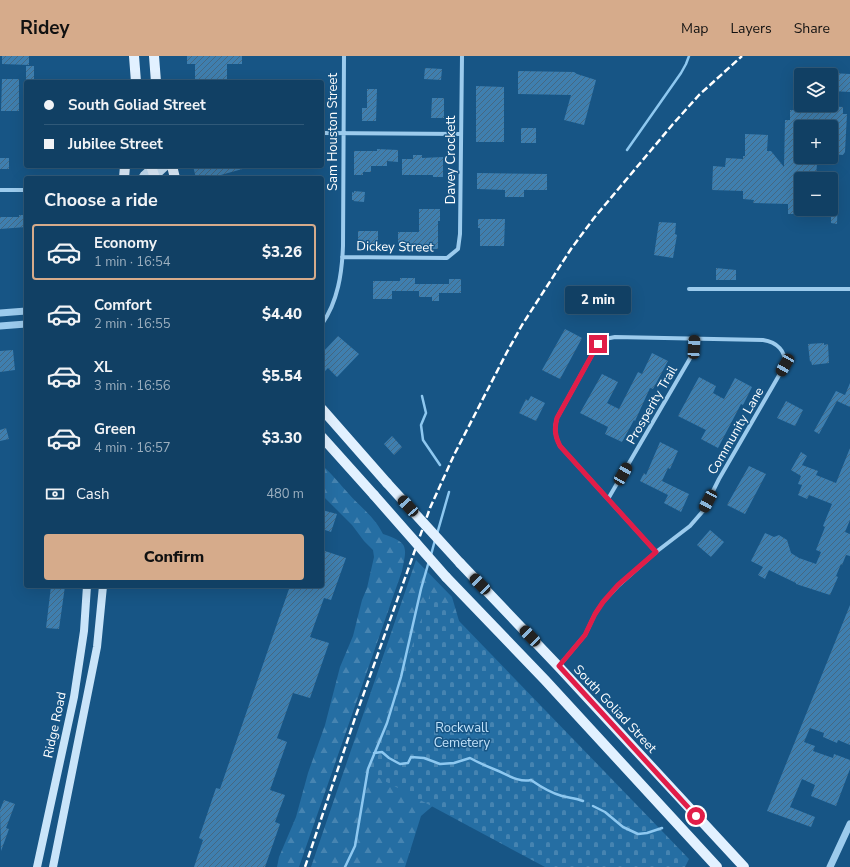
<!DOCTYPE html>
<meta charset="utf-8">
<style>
body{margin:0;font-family:"Nunito Sans",sans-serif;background:#1e4b6d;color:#f1f3f6;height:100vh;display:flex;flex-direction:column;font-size:15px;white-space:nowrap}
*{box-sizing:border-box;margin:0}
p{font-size:13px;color:#9cafbf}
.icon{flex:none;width:22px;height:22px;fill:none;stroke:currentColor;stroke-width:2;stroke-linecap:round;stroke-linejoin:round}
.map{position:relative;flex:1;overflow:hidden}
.panel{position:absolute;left:24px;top:120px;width:300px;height:412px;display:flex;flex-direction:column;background:#114064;border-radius:4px;box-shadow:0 4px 16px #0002,0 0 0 1px #305978}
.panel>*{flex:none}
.banner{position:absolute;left:24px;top:24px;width:300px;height:88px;border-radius:4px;box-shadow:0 4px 16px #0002,0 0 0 1px #305978;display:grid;align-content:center;height:88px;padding:0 20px;background:#114064}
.fabs{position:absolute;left:794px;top:12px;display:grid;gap:8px}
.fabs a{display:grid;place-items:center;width:44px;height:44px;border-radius:4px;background:#114064;box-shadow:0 4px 16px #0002,0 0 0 1px #305978;font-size:20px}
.end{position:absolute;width:18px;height:18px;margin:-9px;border:5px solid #e11d48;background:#fff;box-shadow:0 0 0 2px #fff}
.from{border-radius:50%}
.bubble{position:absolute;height:28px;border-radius:4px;background:#114064;box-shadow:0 4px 16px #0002,0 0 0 1px #305978;font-size:13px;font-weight:800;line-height:28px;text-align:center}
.car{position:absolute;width:12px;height:24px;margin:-12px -6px;border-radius:5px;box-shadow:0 0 3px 1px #0007;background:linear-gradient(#222 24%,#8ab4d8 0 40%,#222 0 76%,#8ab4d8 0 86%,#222 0)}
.banner b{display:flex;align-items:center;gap:14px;height:38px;font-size:15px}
.banner b+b{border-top:1px solid #305978}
.banner i{width:10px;height:10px;background:#f1f3f6}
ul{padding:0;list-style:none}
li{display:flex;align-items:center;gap:12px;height:56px;margin:0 8px 6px;padding:0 12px;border:2px solid transparent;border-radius:4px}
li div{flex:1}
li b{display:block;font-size:15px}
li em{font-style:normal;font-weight:800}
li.selected{border-color:#d6ab8b}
li>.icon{width:36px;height:36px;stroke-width:1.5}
h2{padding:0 20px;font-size:18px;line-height:48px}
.pay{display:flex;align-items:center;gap:10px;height:44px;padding:0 20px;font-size:15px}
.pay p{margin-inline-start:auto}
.button{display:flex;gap:8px;margin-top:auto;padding:8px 20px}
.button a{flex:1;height:46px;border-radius:4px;background:#d6ab8b;color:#111;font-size:16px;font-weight:800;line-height:46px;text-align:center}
header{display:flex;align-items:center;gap:24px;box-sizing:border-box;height:56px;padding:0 20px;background:#d6ab8b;color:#111}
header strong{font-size:19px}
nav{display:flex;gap:22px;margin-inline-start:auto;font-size:14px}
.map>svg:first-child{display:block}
.forest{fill:url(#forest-firs)}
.cemetery{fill:url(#cemetery-stones)}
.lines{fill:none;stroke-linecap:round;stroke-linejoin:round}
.stream{stroke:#8ec8f0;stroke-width:2.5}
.building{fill:url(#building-hatch)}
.minor{stroke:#9ccbed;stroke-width:4}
.tertiary{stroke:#9ccbed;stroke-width:7}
.secondary{stroke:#c9e4f9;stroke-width:8}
.primary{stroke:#e2f1ff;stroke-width:10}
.rail{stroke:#fff;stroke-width:2.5;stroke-dasharray:7 3;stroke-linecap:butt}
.primary-bridge{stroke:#e2f1ff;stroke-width:10}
.route{stroke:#e11d48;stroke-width:5}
.labels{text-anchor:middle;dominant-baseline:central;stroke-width:3;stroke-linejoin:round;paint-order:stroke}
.street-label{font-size:13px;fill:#fff;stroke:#175585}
.park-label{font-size:13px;fill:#c1e2fa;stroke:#175585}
</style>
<header>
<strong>Ridey</strong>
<nav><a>Map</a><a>Layers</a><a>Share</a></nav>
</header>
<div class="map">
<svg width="850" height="811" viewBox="0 0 850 811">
<defs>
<pattern id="forest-firs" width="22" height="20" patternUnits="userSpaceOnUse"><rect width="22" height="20" fill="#256ea3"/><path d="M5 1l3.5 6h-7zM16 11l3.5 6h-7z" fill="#4684b1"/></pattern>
<pattern id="cemetery-stones" width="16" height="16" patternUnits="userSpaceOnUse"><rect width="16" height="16" fill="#256ea3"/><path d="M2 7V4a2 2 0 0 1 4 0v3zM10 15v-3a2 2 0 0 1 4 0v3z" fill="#4684b1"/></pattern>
<pattern id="building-hatch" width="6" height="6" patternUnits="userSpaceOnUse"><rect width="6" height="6" fill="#3f7faf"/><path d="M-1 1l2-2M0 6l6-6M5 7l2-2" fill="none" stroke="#456882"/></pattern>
</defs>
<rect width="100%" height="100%" fill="#175585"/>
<path class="forest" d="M322 409C332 418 339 427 348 437 361 452 374 460 383 478 409 487 407 490 402 515L299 811H277L279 801 296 761 308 717 325 669 340 611 353 580 362 544 367 532 374 501 373 494 364 485 352 469 322 439Z
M416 504 452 541 464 582 457 729 421 760 405 811H311Z"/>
<path class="cemetery" d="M431 536 689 803 685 811H545L368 716Z"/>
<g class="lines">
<path class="stream" d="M627 94 681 17 686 8 689 0
M422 340 426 357 421 369 423 384 440 409
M437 478 449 436
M431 499 435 484
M374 697 382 696 389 702 400 708 408 707 411 701 424 702 440 708 454 707 470 702C479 707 486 710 496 714 506 718 519 727 531 724 541 731 551 737 562 740 570 742 576 742 583 745
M593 750 605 756 623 771 638 778 647 777 662 772
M345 811 355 790 368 713 387 667 401 621 421 533 429 505"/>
</g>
<path class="building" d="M2 0H29V9L2 8Z
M187 0H242V8H227V26H195V8H187Z
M26 10H34V24H26Z
M425 12 442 13 441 24 424 23Z
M518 15 574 16 577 18 596 24 584 69 564 64 571 39 518 38Z
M831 17 850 18V36L831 35Z
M2 23H19V55H1Z
M476 30 504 31V86H476Z
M367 33H377L376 65H362V52H367Z
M432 42H444V62H431Z
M800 49 843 51V58H847L845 96 843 99 831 98V71H801V101H834V108L817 107 816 123H801V158H788V148L753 147 754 144 743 143V135L712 134 713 110 725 111 726 102 743 103V100H745V78L768 79 767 95H771L784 111 785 64H790V54H800Z
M521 72H536V87H521Z
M377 93 398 94V106L387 105V110H371V116H363V119H354V95H377Z
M413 99H422V102L443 101V121H433V119H402V103H413Z
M0 102H9V113H0Z
M193 110H246V112L210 122H196Z
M477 117 547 118V134H524V141H505V134L477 133Z
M354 135 365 136 364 146 353 145 354 144H352V136L354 137Z
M831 138 838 139 837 168 831 167Z
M419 153H440V165H438V193H427V190H398V176H419Z
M19 159H26V171L0 173V161H19Z
M478 163H505L504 190H480V172H478Z
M659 166 676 167 675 178 677 179 673 202 654 199Z
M358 175H378V188H358Z
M716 212 736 214V224H716Z
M400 222H415V228H449V223H461V237H439V245H432V241H419V235H392V243H373V225H400Z
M565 273 582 282 560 323 542 314Z
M338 280 359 298 337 321 328 312 322 318V297Z
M824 287V289L828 288 829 307 812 309 811 305 810 306 808 288Z
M13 294 15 314 0 316V295Z
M652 297 668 305 653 333 650 332 635 365 634 364 622 386 605 378 608 371 580 357 602 318 618 326 607 347 619 353 638 316 642 318Z
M699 321 716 330 713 337 724 343 735 322 752 331 743 349 741 348 718 392 701 383 706 374 678 360Z
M850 327V351L837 345 819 378 814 375 836 335 845 339Z
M531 340 545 347 536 365 519 357 526 343 528 345Z
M786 345 803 354 795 370 777 362Z
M6 372 9 383 0 385V374Z
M392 380 402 391 394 399 384 388Z
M660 386 678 395 670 413 668 412 662 425 689 438 681 456 664 447 668 439 640 425 644 417 646 419Z
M850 392V464L845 476 850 478V500L846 499 842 509 841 508 836 520 838 521 830 539 796 528V527L769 514 765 523 758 519 763 511 751 505 765 477 774 481 779 479 787 484 791 497 799 502 816 508 821 496 816 494 825 471 823 470 832 448 809 439 807 443 798 439 802 429 798 428 801 420 791 414 801 396 807 400 802 409 818 415 816 419 836 427Z
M749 410 766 418 745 458 727 449Z
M322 454 337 458 331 476 322 473Z
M710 474 724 486 711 501 697 489Z
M322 494 346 502 331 544 324 542 310 581 329 587 310 642 293 637 277 682 287 686 270 734 285 739 275 766 280 768 265 811H194L203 784 199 782 216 732 220 733 290 530H322Z
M51 530H65L59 573 46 572Z
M850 549V689L838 684 837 687 823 681 824 677 810 672 804 686 815 690 813 695 833 702 834 698 850 704V713L836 750 811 740 815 729 802 723 790 751 815 761 811 771 767 755Z
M4 744 15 748 6 772 9 773 1 795 0 754Z"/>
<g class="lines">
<path class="minor" d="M322 77 461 78
M0 134H26
M342 201 447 202 458 193 460 178 462 0
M689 233H850
M322 268C338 245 342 217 343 190L344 0
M608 443 692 299 694 283
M559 610 585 579 595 558 603 546 619 529 656 496 690 470 703 455 719 423 785 309C786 295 777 286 763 284L615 281 605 283 598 288 557 362C554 373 555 380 560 390L656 496"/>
<path class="tertiary" d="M0 257 26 255
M0 270 26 268
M830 811 850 768"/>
<path class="secondary" d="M142 122 144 119 154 110
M153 122 166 110
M37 811 74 641 84 575 87 530
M53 811 97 591 103 530"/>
<path class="primary" d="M134 0 136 26
M154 0 156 26
M151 110 155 122
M172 110 175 122
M124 122 125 110
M322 353 387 427
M322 381 374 439
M460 507 559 611 744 811
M446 521 545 624 717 811"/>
<path class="rail" d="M305 811 355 662 430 452 454 399 507 296 522 269 571 193 594 162 673 68 699 39 742 0"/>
<path class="primary-bridge" d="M387 427 460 507
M374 439 446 521"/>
</g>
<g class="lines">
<path class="route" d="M598 288 557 362C554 373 555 380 560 390L656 496 618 529 603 546 595 558 585 579 559 610 696 760"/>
</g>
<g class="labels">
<g class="street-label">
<text transform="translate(333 76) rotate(-90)">Sam Houston Street</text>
<text transform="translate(451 104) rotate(-90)">Davey Crockett</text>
<text transform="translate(395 191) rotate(1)">Dickey Street</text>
<text transform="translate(652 349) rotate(-60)">Prosperity Trail</text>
<text transform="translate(736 375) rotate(-60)">Community Lane</text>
<text transform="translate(615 653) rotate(47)">South Goliad Street</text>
<text transform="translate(55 669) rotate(-78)">Ridge Road</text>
</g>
<g class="park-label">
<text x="462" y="672">Rockwall<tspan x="462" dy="15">Cemetery</tspan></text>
</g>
</g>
</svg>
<div class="fabs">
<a><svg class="icon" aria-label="layers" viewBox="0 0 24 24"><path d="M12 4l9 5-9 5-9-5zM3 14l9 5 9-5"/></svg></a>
<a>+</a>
<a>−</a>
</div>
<i class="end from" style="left:696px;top:760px"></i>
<i class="end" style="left:598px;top:288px"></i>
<div class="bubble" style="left:565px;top:230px;width:66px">2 min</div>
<i class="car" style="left:694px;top:291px;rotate:3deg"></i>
<i class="car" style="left:785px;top:309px;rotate:210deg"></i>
<i class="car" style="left:623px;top:418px;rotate:30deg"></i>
<i class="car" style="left:708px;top:445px;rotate:208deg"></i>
<i class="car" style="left:408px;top:450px;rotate:318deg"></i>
<i class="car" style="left:480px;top:528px;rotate:316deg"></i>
<i class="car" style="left:530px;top:580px;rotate:316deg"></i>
<div class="banner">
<b><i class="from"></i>South Goliad Street</b>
<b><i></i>Jubilee Street</b>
</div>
<section class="panel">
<h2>Choose a ride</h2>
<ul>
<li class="selected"><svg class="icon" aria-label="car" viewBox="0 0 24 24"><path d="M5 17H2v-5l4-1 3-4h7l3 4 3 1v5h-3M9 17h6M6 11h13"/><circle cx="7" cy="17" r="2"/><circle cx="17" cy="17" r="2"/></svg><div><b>Economy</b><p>1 min · 16:54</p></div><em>$3.26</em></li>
<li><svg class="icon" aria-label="car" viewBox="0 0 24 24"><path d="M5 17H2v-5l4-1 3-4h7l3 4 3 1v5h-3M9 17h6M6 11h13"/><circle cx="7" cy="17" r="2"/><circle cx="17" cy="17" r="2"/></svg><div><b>Comfort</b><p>2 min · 16:55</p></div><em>$4.40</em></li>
<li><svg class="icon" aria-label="car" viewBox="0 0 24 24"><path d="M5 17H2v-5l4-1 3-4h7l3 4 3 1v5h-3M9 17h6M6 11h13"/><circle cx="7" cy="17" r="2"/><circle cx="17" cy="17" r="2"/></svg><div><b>XL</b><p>3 min · 16:56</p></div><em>$5.54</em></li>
<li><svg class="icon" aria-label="car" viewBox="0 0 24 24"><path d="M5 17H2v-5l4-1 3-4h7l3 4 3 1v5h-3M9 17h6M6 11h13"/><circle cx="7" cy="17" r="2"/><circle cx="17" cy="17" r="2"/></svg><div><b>Green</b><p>4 min · 16:57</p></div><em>$3.30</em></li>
</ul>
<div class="pay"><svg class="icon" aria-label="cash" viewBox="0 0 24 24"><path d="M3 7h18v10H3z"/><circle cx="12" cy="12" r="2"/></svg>Cash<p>480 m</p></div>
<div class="button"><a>Confirm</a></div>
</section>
</div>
